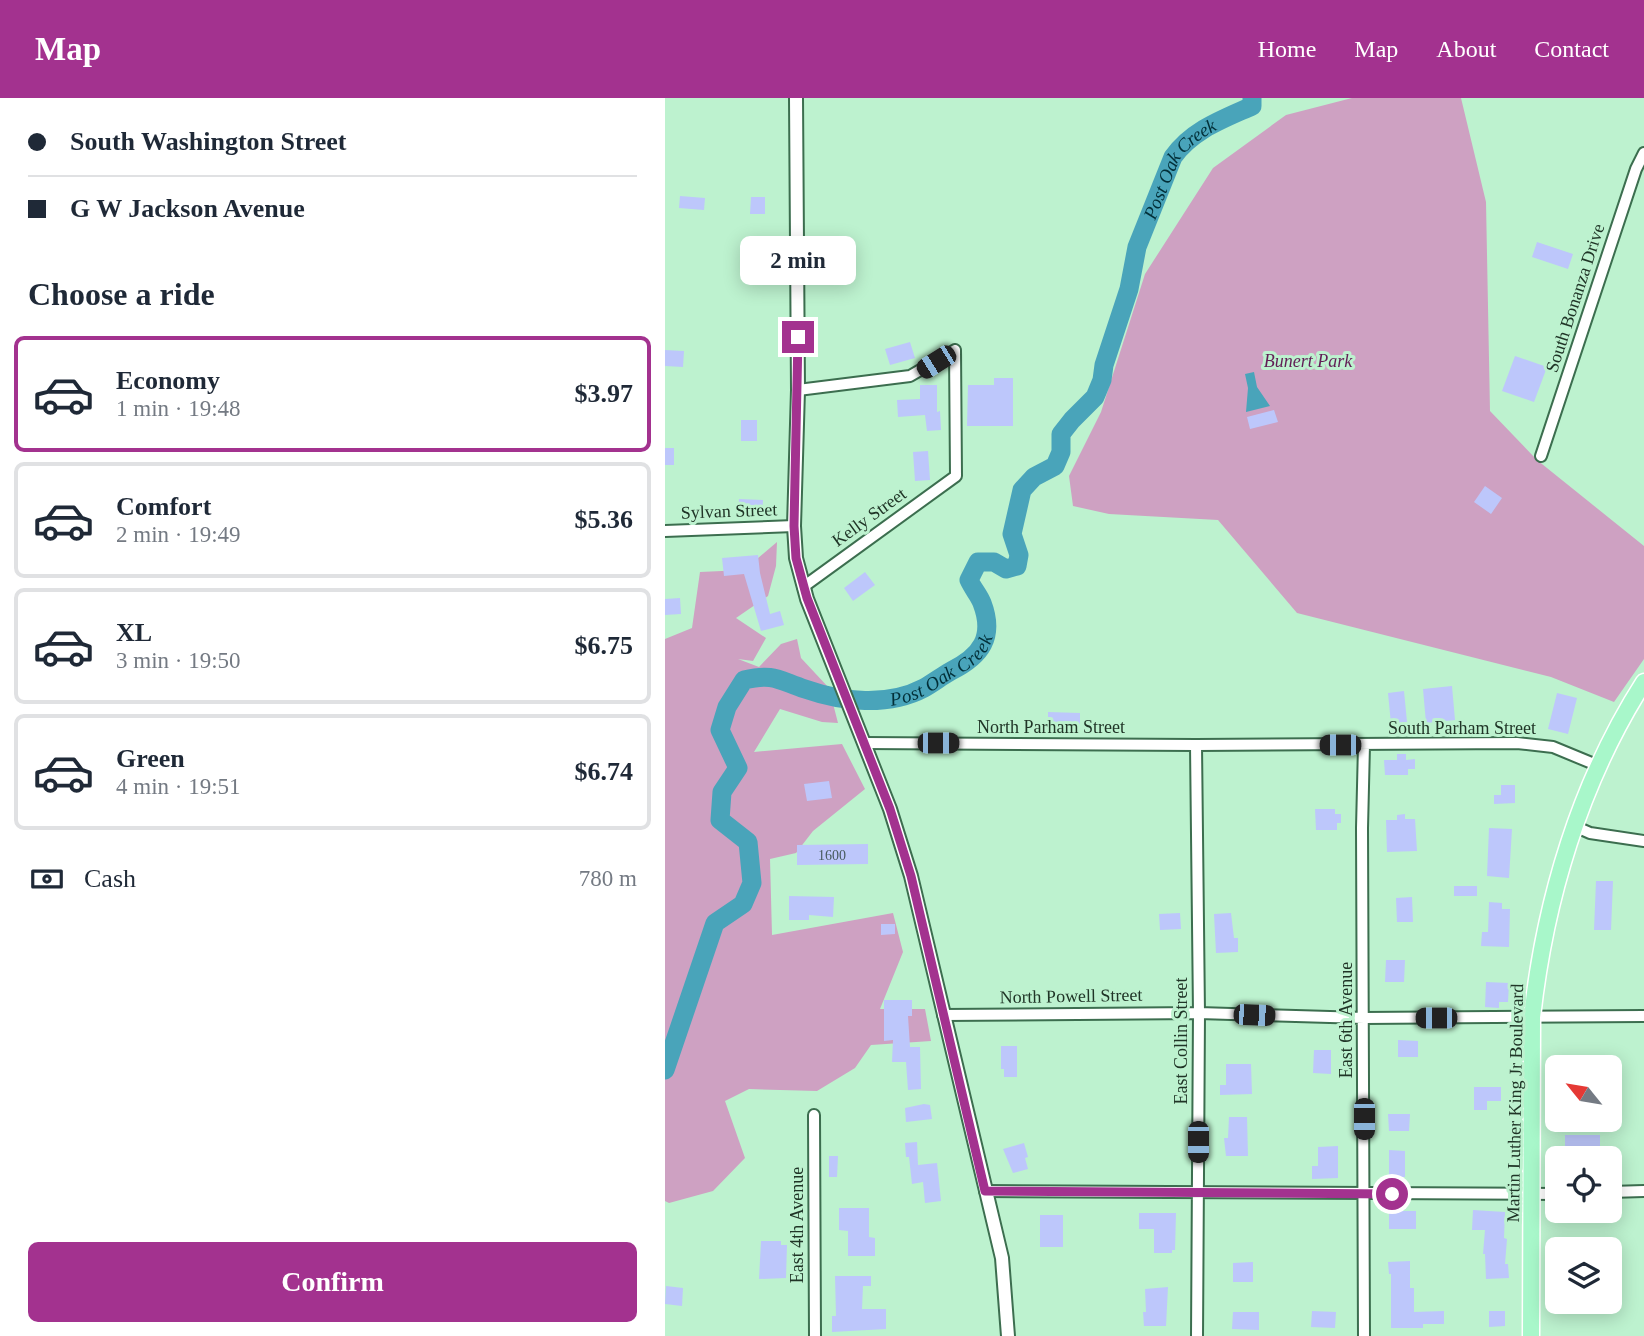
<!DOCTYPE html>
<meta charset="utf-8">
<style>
body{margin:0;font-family:Georgia,serif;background:#f6f6f7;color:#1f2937;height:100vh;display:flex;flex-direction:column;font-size:26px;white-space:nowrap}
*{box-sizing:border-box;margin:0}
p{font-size:23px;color:#747a83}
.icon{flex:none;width:38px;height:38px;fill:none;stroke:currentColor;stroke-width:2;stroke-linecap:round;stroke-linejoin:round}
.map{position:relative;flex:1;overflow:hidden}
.drawer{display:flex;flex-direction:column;background:#fff;width:665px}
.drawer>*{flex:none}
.banner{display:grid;align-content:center;height:154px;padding:0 28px;background:#fff}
.needle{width:46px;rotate:300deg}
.controls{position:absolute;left:880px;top:957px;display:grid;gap:14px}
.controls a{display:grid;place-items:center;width:77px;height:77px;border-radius:10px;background:#fff;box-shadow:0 4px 18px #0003;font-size:35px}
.end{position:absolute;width:32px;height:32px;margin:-16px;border:9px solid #a3328f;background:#fff;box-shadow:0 0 0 4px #fff}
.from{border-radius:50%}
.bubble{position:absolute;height:49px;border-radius:10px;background:#fff;box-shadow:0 4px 18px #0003;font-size:23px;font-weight:700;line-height:49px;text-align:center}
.car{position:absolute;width:21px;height:42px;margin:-21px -10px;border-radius:9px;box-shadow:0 0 5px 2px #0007;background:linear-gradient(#222 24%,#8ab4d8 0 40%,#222 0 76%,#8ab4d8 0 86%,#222 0)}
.banner b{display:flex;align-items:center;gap:24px;height:66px;font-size:26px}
.banner b+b{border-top:2px solid #e0e1e3}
.banner i{width:18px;height:18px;background:#1f2937}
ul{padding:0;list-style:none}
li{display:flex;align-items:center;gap:21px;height:116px;margin:0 14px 10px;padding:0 14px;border:4px solid #e0e1e3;border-radius:10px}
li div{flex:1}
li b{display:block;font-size:26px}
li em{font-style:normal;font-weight:700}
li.current{border-color:#a3328f}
li>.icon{width:63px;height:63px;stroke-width:1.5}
h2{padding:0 28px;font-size:32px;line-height:84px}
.pay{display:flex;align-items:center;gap:18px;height:77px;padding:0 28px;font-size:26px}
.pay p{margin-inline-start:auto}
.button{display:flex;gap:14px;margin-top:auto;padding:14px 28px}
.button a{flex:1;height:80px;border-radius:10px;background:#a3328f;color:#fff;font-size:28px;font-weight:700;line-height:80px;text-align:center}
header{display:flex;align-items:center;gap:42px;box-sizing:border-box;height:98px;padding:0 35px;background:#a3328f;color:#fff}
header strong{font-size:33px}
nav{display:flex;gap:38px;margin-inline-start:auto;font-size:24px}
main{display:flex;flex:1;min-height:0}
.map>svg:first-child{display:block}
.green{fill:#cea1c2}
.water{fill:#49a4ba}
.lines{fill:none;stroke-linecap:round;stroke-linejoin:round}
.river{stroke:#49a4ba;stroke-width:19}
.building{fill:#bdc7fb}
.minor-casing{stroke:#3c6e4f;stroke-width:14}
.tertiary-casing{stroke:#3c6e4f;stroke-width:16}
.primary-casing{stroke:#fff;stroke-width:19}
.minor{stroke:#fff;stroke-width:10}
.tertiary{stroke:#fff;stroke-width:12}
.primary{stroke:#a8f7ca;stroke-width:16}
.route{stroke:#a3328f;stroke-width:9}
.labels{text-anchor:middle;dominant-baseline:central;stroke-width:6;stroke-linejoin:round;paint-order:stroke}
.number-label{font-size:14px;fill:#475a5c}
.street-label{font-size:18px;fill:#203527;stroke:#bdf2cf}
.park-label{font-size:18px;font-style:italic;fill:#621e56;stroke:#bdf2cf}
.water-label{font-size:19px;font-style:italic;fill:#022f38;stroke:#bdf2cf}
</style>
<header>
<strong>Map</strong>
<nav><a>Home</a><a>Map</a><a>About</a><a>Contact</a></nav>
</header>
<main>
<section class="drawer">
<div class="banner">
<b><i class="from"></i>South Washington Street</b>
<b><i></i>G W Jackson Avenue</b>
</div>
<h2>Choose a ride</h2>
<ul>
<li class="current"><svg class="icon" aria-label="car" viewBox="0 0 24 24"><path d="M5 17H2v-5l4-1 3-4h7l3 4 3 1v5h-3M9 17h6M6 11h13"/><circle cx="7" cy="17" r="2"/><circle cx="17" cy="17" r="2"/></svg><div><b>Economy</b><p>1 min · 19:48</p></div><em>$3.97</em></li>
<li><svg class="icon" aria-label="car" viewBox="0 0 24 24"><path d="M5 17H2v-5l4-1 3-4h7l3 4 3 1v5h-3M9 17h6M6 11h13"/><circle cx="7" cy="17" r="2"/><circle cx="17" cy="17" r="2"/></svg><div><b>Comfort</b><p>2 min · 19:49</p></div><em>$5.36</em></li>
<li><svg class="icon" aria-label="car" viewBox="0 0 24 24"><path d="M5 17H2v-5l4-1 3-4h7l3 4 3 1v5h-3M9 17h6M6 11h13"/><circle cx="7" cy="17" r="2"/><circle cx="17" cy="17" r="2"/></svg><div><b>XL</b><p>3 min · 19:50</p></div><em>$6.75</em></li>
<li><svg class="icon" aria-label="car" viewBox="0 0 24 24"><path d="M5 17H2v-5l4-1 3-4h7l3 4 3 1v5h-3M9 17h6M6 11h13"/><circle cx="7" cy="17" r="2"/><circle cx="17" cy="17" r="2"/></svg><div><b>Green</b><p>4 min · 19:51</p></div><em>$6.74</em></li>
</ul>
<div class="pay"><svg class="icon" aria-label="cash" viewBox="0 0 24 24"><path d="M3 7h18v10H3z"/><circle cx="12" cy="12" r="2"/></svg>Cash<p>780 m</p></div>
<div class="button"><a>Confirm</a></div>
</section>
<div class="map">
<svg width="979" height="1238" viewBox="0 0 979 1238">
<rect width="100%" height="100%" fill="#bdf2cf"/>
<path class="green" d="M687 0H796L821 104 825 313 872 362 979 448V561L949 604 886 579 632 515 553 422 444 416 408 408 404 378 436 314 480 176 548 70 621 17Z
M112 444 111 468 103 498 71 520 101 540 88 563 73 561 94 569 116 546 132 541 136 560 164 590 173 625 157 624 115 611 89 654 177 646 200 691 148 733 131 755 105 761 107 837 228 815 238 854 215 911H260L266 943 206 947 190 970 152 993 84 991 60 1003 80 1060 48 1093 4 1105 0 1103V541L27 530 35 474 79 472Z"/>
<path class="water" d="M589 274 592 289 605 308 581 314 583 290 580 276Z"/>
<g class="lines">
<path class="river" id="s1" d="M0 972 50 825 78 806 87 785 83 744 55 722 57 694 73 670 55 632 62 609 79 582C109 575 113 582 140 591 177 604 223 609 259 590 268 585 277 578 286 573 316 558 330 539 317 505 314 497 308 491 304 482L313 464H329L341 471 352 468 354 457 347 436 357 392 369 379 390 368 396 354V336L407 322 430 299 437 282 439 267 464 191 472 149 508 59C527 32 558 21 587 8V0"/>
</g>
<path class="building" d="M15 98 40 100 39 112 14 110Z
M86 99H100V116H85Z
M872 144 908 156 903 171 867 159Z
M245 244 250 260 225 267 220 251Z
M0 252 19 253 18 269 0 268Z
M850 258 882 269 869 304 837 293Z
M329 280H348V328H302L303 287H329Z
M255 287H272V314L275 313 276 332 262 333 260 317 233 319 232 302 255 301Z
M609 312 613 324 585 331 582 319Z
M76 322H92V343H76Z
M0 350H9V367H0Z
M263 353 265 382 250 383 248 354Z
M820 388 837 400 826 416 809 404Z
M74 401 98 402 97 420 73 419Z
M93 457 95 475 105 516 115 513 119 527 96 533 79 476 59 478 57 460Z
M200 474 210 487 188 503 179 490Z
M15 500 16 516 0 517V501Z
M787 588 790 622 761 625 758 591Z
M739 593 742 624 726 626 723 595Z
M892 595 912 600 903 636 883 631Z
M383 614 415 615V632L383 631Z
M732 656H741V662L750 661V671H743V677H720L719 662H732Z
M164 683 167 700 142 703 139 686Z
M836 687H850V705L829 706V697H836Z
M650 711H670V716H676V725H672V732H651Z
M740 716V721H750L752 753 722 754 721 722H732V717Z
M824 730 847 731 844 780 822 778Z
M203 746V766L132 767V747Z
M931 783H948L946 832H929Z
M789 788H812V798H789Z
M124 798 169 799 168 819 144 817V822H124Z
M747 799 748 824H732L731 800Z
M824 804 837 805V811H845L844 849 816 848 817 834H823Z
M515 815 516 831 495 832 494 816Z
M566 815 569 840H573V854L551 855 549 816Z
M216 826H230V836L216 837Z
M721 862H740L739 884H720Z
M821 884 844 885 843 904H834V910L820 909Z
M219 902H247V918H243L245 949H255L256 991 243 992 241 964H227L228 942 219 943Z
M733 942 753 943V959H733Z
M336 948H352V979H339V971H336Z
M649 952H666V976L648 975Z
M561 966H586L587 996 555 997V987H561Z
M809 989H836V1003H822V1012H809Z
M259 1006 265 1007 267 1021 241 1024 240 1010Z
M723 1016H745L744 1033H724Z
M564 1019H582L583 1058H561L559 1040H563Z
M900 1037H935V1057L900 1058Z
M252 1044 253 1067 272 1065 276 1103 260 1105 258 1084 247 1086 244 1059H241L240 1045Z
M359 1045 363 1059 360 1060 363 1071 348 1075 338 1051Z
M673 1048V1080L647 1081V1068H653V1049Z
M724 1052 740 1053V1079H724Z
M164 1058H173L172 1079H164Z
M174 1110H204V1139L210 1140V1158H183V1133L174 1132Z
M808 1112 840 1114 839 1140 842 1141 840 1166H843L844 1180 821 1181 820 1156H818L820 1132H807Z
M724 1113H751V1131H724Z
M474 1115H511L510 1152H507V1155H489V1131H474Z
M375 1117H398V1149H375Z
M96 1143H116V1147H122L121 1180 94 1181Z
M745 1163V1190H749V1214L779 1213V1226H758V1230H726V1176H724L723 1164Z
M588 1164V1184H568V1165Z
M170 1178H206V1188H198L197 1211H221V1231L167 1234V1218H171Z
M1 1188 18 1190 17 1208 0 1206Z
M503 1189 501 1228H479L478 1214H481L480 1191Z
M647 1213 671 1214 670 1230 646 1229Z
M824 1213H840V1228L824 1229Z
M568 1214H594V1232L567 1231Z"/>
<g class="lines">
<defs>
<path id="minor" d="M133 292 245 278 290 252
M876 358 971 71 979 55
M0 433 129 428
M138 489 291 378 290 252
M199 645 531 647 852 645 888 649 934 668
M531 647 534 915 532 1238
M909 728 925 735 979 743
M278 917 534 915 699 920 979 918
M149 1017 150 1238
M320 1093 892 1096
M945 1094 979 1093
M699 1238 697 730 699 647"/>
<path id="tertiary" d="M131 0 133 292 129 428 131 460 142 501 225 711 246 778 337 1160 343 1238"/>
<path id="primary" d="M866 1238 867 919C880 802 915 684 979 584"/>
</defs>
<use href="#minor" class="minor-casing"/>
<use href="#tertiary" class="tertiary-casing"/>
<use href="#primary" class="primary-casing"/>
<use href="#minor" class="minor"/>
<use href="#tertiary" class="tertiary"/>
<use href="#primary" class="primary"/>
</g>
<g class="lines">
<path class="route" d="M133 239 129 428 131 460 142 500 225 711 246 778 320 1093 727 1096"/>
</g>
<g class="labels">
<g class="number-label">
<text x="167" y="757">1600</text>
</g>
<g class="street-label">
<text transform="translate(910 200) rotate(-72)">South Bonanza Drive</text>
<text transform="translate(64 413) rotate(-2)">Sylvan Street</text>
<text transform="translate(204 419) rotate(-36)">Kelly Street</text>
<text x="386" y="629">North Parham Street</text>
<text x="797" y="630">South Parham Street</text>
<text transform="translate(406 898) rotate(-1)">North Powell Street</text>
<text transform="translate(681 922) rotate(-90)">East 6th Avenue</text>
<text transform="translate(516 943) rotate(-90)">East Collin Street</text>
<text transform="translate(850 1005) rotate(-89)">Martin Luther King Jr Boulevard</text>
<text transform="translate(132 1127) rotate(-90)">East 4th Avenue</text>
</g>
<g class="park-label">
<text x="643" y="263">Bunert Park</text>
</g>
<g class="water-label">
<text stroke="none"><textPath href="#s1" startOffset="1284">Post Oak Creek</textPath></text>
<text stroke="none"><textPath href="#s1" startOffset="653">Post Oak Creek</textPath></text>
</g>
</g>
</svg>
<div class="controls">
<a><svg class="needle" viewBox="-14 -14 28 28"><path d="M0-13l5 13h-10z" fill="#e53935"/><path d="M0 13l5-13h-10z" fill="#747a83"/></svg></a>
<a><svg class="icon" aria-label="locate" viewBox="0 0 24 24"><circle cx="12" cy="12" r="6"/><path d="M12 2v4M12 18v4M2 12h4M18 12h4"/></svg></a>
<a><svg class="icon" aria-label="layers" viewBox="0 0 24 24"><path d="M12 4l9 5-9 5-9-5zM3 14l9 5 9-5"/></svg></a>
</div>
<i class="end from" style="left:727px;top:1096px"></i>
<i class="end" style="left:133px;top:239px"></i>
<div class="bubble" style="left:75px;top:138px;width:116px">2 min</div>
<i class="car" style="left:271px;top:264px;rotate:238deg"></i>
<i class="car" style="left:273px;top:645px;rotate:90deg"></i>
<i class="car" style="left:675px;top:647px;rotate:270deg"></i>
<i class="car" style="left:589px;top:917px;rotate:92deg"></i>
<i class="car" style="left:771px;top:920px;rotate:270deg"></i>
<i class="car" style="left:699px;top:1021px;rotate:180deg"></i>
<i class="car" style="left:533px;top:1044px;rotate:180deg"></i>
</div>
</main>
